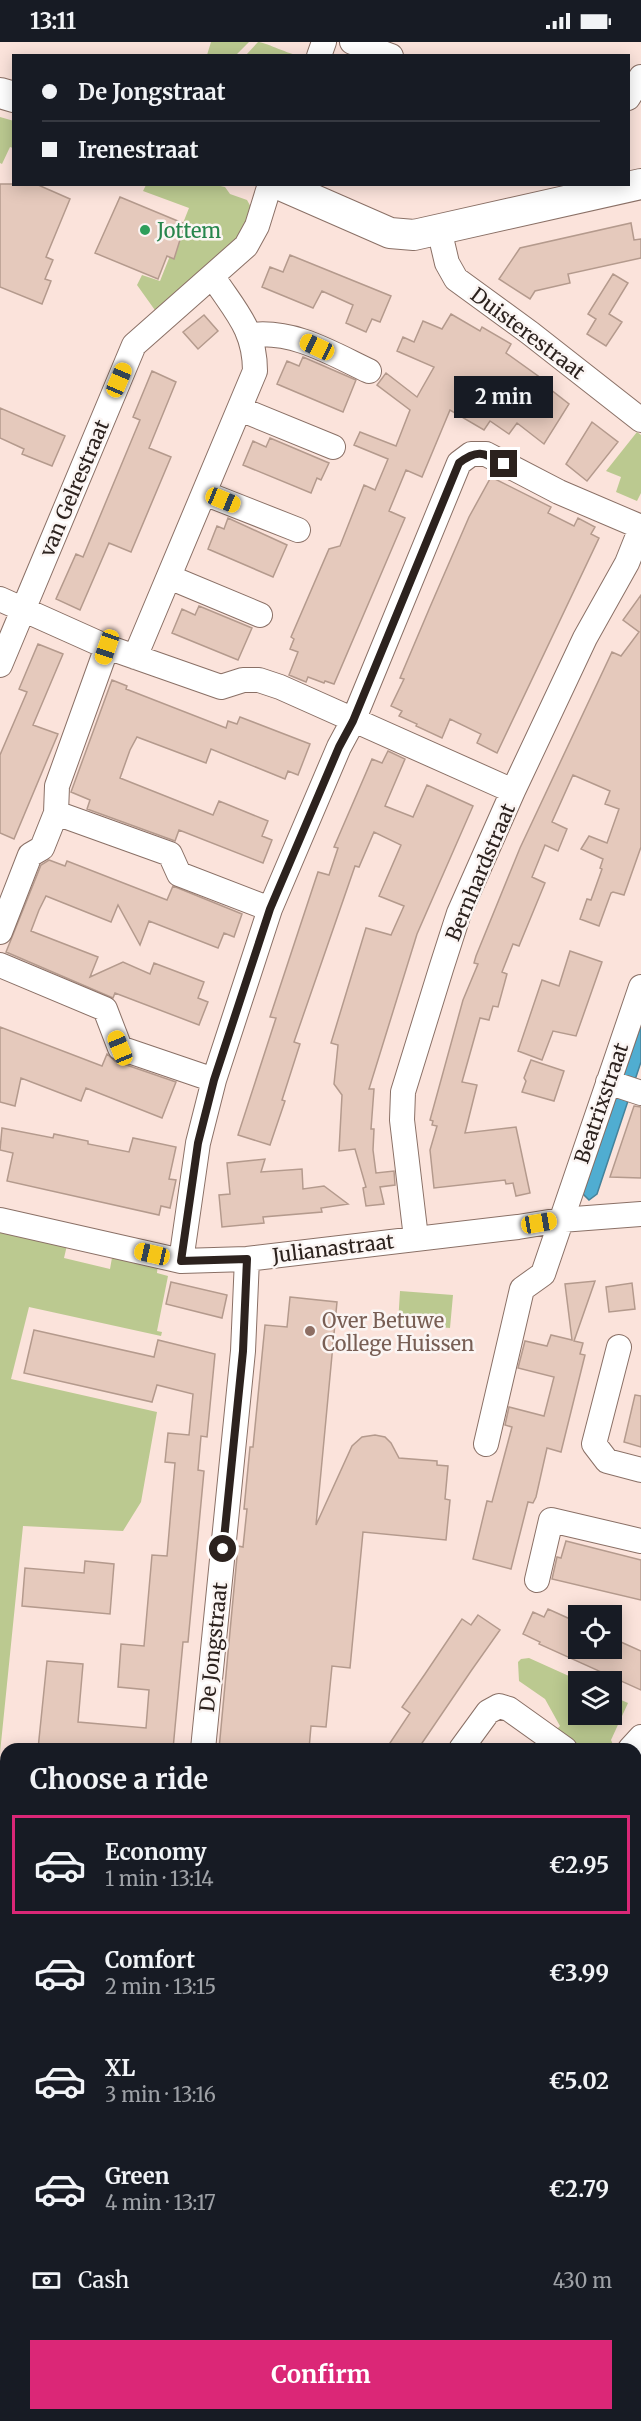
<!DOCTYPE html>
<meta charset="utf-8">
<style>
body{margin:0;font-family:Merriweather,serif;background:#242831;color:#f1f3f6;height:100vh;display:flex;flex-direction:column;font-size:22px;white-space:nowrap}
*{box-sizing:border-box;margin:0}
p{font-size:20px;color:#9ea1a6}
.icon{flex:none;width:33px;height:33px;fill:none;stroke:currentColor;stroke-width:2;stroke-linecap:round;stroke-linejoin:round}
.map{position:relative;flex:1;overflow:hidden}
.side{position:absolute;left:0px;top:1701px;width:642px;height:678px;display:flex;flex-direction:column;background:#171b24;border-radius:18px 18px 0 0;box-shadow:0 3px 15px #0003}
.side>*{flex:none}
.hud{position:absolute;left:12px;top:12px;width:618px;height:132px;border-radius:0px;box-shadow:0 3px 15px #0003;display:grid;align-content:center;height:132px;padding:0 30px;background:#171b24}
.tools{position:absolute;left:568px;top:1563px;display:grid;gap:12px}
.tools a{display:grid;place-items:center;width:54px;height:54px;border-radius:0px;background:#171b24;box-shadow:0 3px 15px #0003;font-size:30px}
.end{position:absolute;width:27px;height:27px;margin:-14px;border:8px solid #2c221e;background:#fff;box-shadow:0 0 0 3px #fff}
.from{border-radius:50%}
.bubble{position:absolute;height:42px;border-radius:0px;background:#171b24;box-shadow:0 3px 15px #0003;font-size:20px;font-weight:700;line-height:42px;text-align:center}
.car{position:absolute;width:18px;height:36px;margin:-18px -9px;border-radius:8px;box-shadow:0 0 4px 2px #0007;background:linear-gradient(#f5c518 24%,#345 0 40%,#f5c518 0 76%,#345 0 86%,#f5c518 0)}
.hud b{display:flex;align-items:center;gap:21px;height:57px;font-size:22px}
.hud b+b{border-top:2px solid #363941}
.hud i{width:15px;height:15px;background:#f1f3f6}
ul{padding:0;list-style:none}
li{display:flex;align-items:center;gap:18px;height:99px;margin:0 12px 9px;padding:0 18px;border:3px solid transparent;border-radius:0px}
li div{flex:1}
li b{display:block;font-size:22px}
li em{font-style:normal;font-weight:700}
li.selected{border-color:#db2777}
li>.icon{width:54px;height:54px;stroke-width:1.5}
h2{padding:0 30px;font-size:27px;line-height:72px}
.pay{display:flex;align-items:center;gap:15px;height:66px;padding:0 30px;font-size:22px}
.pay p{margin-inline-start:auto}
.cta{display:flex;gap:12px;margin-top:auto;padding:12px 30px}
.cta a{flex:1;height:69px;border-radius:0px;background:#db2777;color:#fff;font-size:24px;font-weight:700;line-height:69px;text-align:center}
.status{display:flex;justify-content:space-between;align-items:center;height:42px;padding:0 30px;background:#171b24;direction:ltr}
.status svg{height:16px;fill:currentColor}
.map>svg:first-child{display:block}
.green{fill:#bbc990}
.water{fill:#50add1;stroke:#45839b;stroke-width:1.5}
.building{fill:#e5c9bc;stroke:#b49a8d;stroke-width:1.5}
.lines{fill:none;stroke-linecap:round;stroke-linejoin:round}
.minor-casing{stroke:#8a7066;stroke-width:26}
.tertiary-casing{stroke:#8a7066;stroke-width:32}
.minor{stroke:#fff;stroke-width:24}
.tertiary{stroke:#fff;stroke-width:30}
.route{stroke:#2c221e;stroke-width:8}
.leisure-dot{fill:#2e9e5b;stroke:#fbf5f3;stroke-width:2}
.education-dot{fill:#8d6e63;stroke:#fbf5f3;stroke-width:2}
.labels{text-anchor:middle;dominant-baseline:central;stroke-width:5;stroke-linejoin:round;paint-order:stroke}
.leisure-label{font-size:20px;fill:#27864d;stroke:#fbf5f3;text-anchor:start}
.street-label{font-size:20px;fill:#2c221e;stroke:#fbf5f3}
.education-label{font-size:20px;fill:#785e54;stroke:#fbf5f3;text-anchor:start}
</style>
<div class="status"><b>13:11</b><svg viewBox="0 0 49 12"><path d="M0 12V9h3v3zM5 12V6h3v6zM10 12V3h3v9zM15 12V0h3v12zM26 1h20v11H26zM47 4h2v5h-2z"/></svg></div>
<div class="map">
<svg width="641" height="2379" viewBox="0 0 641 2379">
<rect width="100%" height="100%" fill="#fbe3db"/>
<path class="green" d="M211 0H249L236 13H207Z
M258 0C264 0 287 11 296 13H246Z
M0 75 14 79 13 106 10 105 2 122 0 121Z
M146 143H216L225 145 230 152 247 158 252 167 239 196 157 271 137 243 142 233 160 239 189 166 143 149Z
M637 390 641 393V451L637 459 616 450 621 435 606 429Z
M0 1183 68 1199 64 1216 110 1227 113 1210 158 1220 157 1231 168 1234 157 1289 162 1290 161 1294 29 1265 11 1337 157 1370 141 1460 123 1489 23 1484 0 1711Z
M400 1249 453 1253 450 1286 398 1282Z
M529 1616 580 1639 579 1672H612V1654L628 1661 611 1698 615 1707H581L555 1689 560 1684 545 1657 519 1639 518 1620 521 1617Z"/>
<path class="water" d="M641 983V1020L597 1152 589 1158 583 1152Z"/>
<path class="building" d="M0 142H36L70 157 46 215 53 218 45 237 51 239 42 262 0 245Z
M120 155 185 182 174 217 167 214 158 237 95 211Z
M631 181 634 198 641 197V216L568 232 570 241 535 249 530 257 499 237 520 206Z
M290 213 391 254 380 280 372 277 366 290 346 281 353 263 322 249 313 266 262 245 270 225 283 230Z
M613 232 628 241 609 272 622 280 606 304 587 292 596 277 588 272Z
M451 272 480 289 482 285 511 302 506 311 552 344 550 347 569 362 544 402 517 381 509 392 490 379 484 388 450 368 422 435 406 428 389 469 405 476 334 642 325 639 324 641 308 635 306 640 289 633 298 610 290 607 294 597 291 595 329 507 340 504 364 443 375 448 388 417 354 403 360 390 396 404 410 368 377 343 386 331 417 355 434 325 397 309 403 295 414 300 423 279 442 287Z
M204 273 218 289 198 307 183 290Z
M303 315 356 338 343 370 277 342 287 319 299 324Z
M152 329 176 340 149 406 171 415 131 510 109 501 80 568 56 557 76 512 83 515 140 378 133 375Z
M0 366 65 394 52 424 22 412 24 407 0 396Z
M592 380 618 400 587 439 566 422Z
M270 396 329 421 321 438 317 436 311 451 243 423 253 399 266 405Z
M491 435 551 465 548 471 574 484 578 476 595 485 591 492 599 496 497 711 477 701 481 692 450 677 442 696 416 684 417 682 399 674 402 669 391 664 404 637 400 636 430 565 469 475Z
M228 476 287 503 273 535 208 507 217 484 224 487Z
M641 553V805L624 853 613 850 611 851 599 884 580 877 587 857 591 858 602 827 600 826 603 817 581 807 589 794 607 801 619 767 605 762 610 749 573 733 552 780 567 787 558 809 545 803 532 835 545 841 519 904 513 902 502 930 507 932 498 965 493 964 489 978 480 976 462 1040 477 1043 465 1091 516 1085 530 1151 516 1154 513 1141 506 1142 505 1138 434 1146 430 1108 437 1084 432 1083 433 1079 430 1078 463 958 478 922 474 921 476 914 520 806 612 610 621 614 639 590 623 578Z
M199 564 252 586 238 618 172 591 182 567 195 573Z
M38 602 63 612 33 683 58 692 14 797 0 791V713L27 650 19 647Z
M112 638 127 644 126 647 226 686 228 679 237 682 240 675 310 702 298 733 288 729 285 737 211 707 206 721 137 695 130 708 120 736 213 773 219 759 268 779 262 794 272 798 263 821 179 788 175 799 87 767 90 758 71 750Z
M388 709 405 717 385 764 413 775 427 743 473 764 417 892 369 1047H374L371 1087H374L373 1108 376 1131 394 1129 395 1143 380 1145 384 1162 366 1164 363 1146 366 1145 355 1107 339 1109 342 1053 334 1042 338 1003 331 1001 366 886 391 893 404 864 379 854 401 803 374 790 359 825 355 824 294 1000 300 1002 282 1058 285 1059 270 1103 238 1093 276 976 270 975 318 830 329 833 338 806 334 805 372 717 382 721Z
M49 818 65 824 67 819 167 858 173 844 242 872 234 895 224 891 218 906 149 879 140 903 118 863 111 880 46 854 39 868 31 889 98 915 90 935 123 920 150 932 154 921 204 940 198 956 208 960 199 983 115 951 113 956 6 910 41 823Z
M570 909 602 920 576 994 553 989 542 1018 518 1009 542 938 559 944Z
M0 985 102 1024 107 1012 115 1019 176 1040 162 1076 86 1046 81 1059 21 1036 15 1064 0 1060Z
M531 1018 564 1029 554 1059 522 1050 526 1039 524 1036Z
M634 1064 641 1065V1136L610 1135Z
M2 1086 53 1096 54 1092 88 1099V1102L129 1110 133 1096 176 1105 169 1137 176 1138 170 1166 161 1164 159 1173 7 1139 13 1111 0 1108Z
M265 1117 261 1130 302 1127 303 1147 324 1144 348 1162 321 1166 322 1170 263 1175 264 1181 222 1185 219 1153 230 1152 227 1121Z
M595 1239 574 1299 583 1301 580 1312 585 1313 561 1410 547 1406 536 1455 533 1461 528 1460 511 1527 473 1517 487 1459 492 1460 512 1385 505 1383 509 1365 544 1374 554 1335 518 1326 525 1299 547 1304 551 1293 572 1298 565 1242Z
M171 1240 227 1253 222 1276 166 1262Z
M632 1241 635 1267 609 1270 606 1245Z
M290 1255 337 1260 316 1483 352 1404 362 1395 375 1393 385 1395 391 1401 399 1416 437 1419V1423L448 1424 445 1457 450 1458 446 1498 363 1490 350 1626 332 1624 326 1685 311 1684 309 1707H219L238 1504 243 1505 247 1467H244L250 1405H253L265 1283 287 1285Z
M34 1288 154 1315 158 1298 215 1312 207 1395 201 1394 198 1428 204 1429 188 1600H183L173 1707H38L47 1619 83 1622 78 1680 146 1686 149 1648 118 1645 121 1602 144 1604 152 1513 167 1514 175 1421 165 1420 168 1391 189 1393 193 1352 157 1343 152 1360 24 1331Z
M635 1353 641 1354V1405L624 1400Z
M566 1499 641 1518V1558L552 1537 557 1515 561 1516Z
M85 1519 114 1522 110 1572 22 1564 25 1526 84 1531Z
M548 1567 579 1581V1606H612V1596L641 1609V1648L539 1602 540 1600 523 1592 533 1570 544 1575Z
M478 1573 500 1588 471 1629 418 1707H386L410 1671 402 1665 425 1632 462 1577 471 1583Z"/>
<g class="lines">
<defs>
<path id="minor" d="M352 0 391 14
M319 14 324 0
M628 56 641 35
M439 187 447 221 456 237 530 291 641 378
M251 293C294 288 331 311 369 329
M240 367 333 405
M204 451 298 488
M169 535 260 573
M0 557 107 605 221 645 243 638H259L280 645 513 749
M135 615 255 329C255 287 235 269 213 235
M0 623 134 303 246 204 257 184 270 142
M56 771 170 812 179 832 270 867
M0 890 30 813 42 806 56 771 57 744 107 605
M0 923 105 967 120 1006 214 1038
M608 1040 641 1051
M0 1178 181 1219 247 1217 518 1185 561 1178 641 1172
M416 1196 402 1078 403 1050 441 927 459 871 513 749 585 596 627 521 641 486
M181 1219 198 1101 214 1038 270 867 339 705 353 679 459 421 471 412H486L559 450 641 485
M619 1305 594 1402 607 1419 641 1428
M486 1402 522 1247 543 1232 641 945
M537 1538 551 1478 641 1499
M203 1707 243 1309 247 1217
M461 1707 488 1670 499 1664 509 1667 565 1707
M630 1707 641 1695
M0 1749 6 1750
M636 2252 641 2258
M13 2379 16 2373
M554 2379 558 2373"/>
<path id="tertiary" d="M0 51 14 55
M278 142 390 191 414 193 641 142
M636 1944 641 1939
M349 2379 351 2373"/>
</defs>
<use href="#minor" class="minor-casing"/>
<use href="#tertiary" class="tertiary-casing"/>
<use href="#minor" class="minor"/>
<use href="#tertiary" class="tertiary"/>
</g>
<g class="lines">
<path class="route" d="M223 1507 243 1309 247 1217 181 1219 198 1101 214 1038 270 867 339 705 353 679 459 421C478 406 484 411 504 422"/>
</g>
<circle class="leisure-dot" cx="145" cy="188" r="6"/>
<circle class="education-dot" cx="310" cy="1289" r="6"/>
<g class="labels">
<g class="leisure-label">
<text x="157" y="188">Jottem</text>
</g>
<g class="street-label">
<text transform="translate(528 291) rotate(37)">Duisterestraat</text>
<text transform="translate(74 446) rotate(-67)">van Gelrestraat</text>
<text transform="translate(480 830) rotate(-67)">Bernhardstraat</text>
<text transform="translate(601 1061) rotate(-71)">Beatrixstraat</text>
<text transform="translate(333 1206) rotate(-7)">Julianastraat</text>
<text transform="translate(213 1605) rotate(-84)">De Jongstraat</text>
</g>
<g class="education-label">
<text x="322" y="1278">Over Betuwe<tspan x="322" dy="23">College Huissen</tspan></text>
</g>
</g>
</svg>
<div class="tools">
<a><svg class="icon" aria-label="locate" viewBox="0 0 24 24"><circle cx="12" cy="12" r="6"/><path d="M12 2v4M12 18v4M2 12h4M18 12h4"/></svg></a>
<a><svg class="icon" aria-label="layers" viewBox="0 0 24 24"><path d="M12 4l9 5-9 5-9-5zM3 14l9 5 9-5"/></svg></a>
</div>
<i class="end from" style="left:223px;top:1507px"></i>
<i class="end" style="left:504px;top:422px"></i>
<div class="bubble" style="left:454px;top:334px;width:99px">2 min</div>
<i class="car" style="left:317px;top:305px;rotate:295deg"></i>
<i class="car" style="left:119px;top:338px;rotate:23deg"></i>
<i class="car" style="left:223px;top:458px;rotate:112deg"></i>
<i class="car" style="left:107px;top:605px;rotate:199deg"></i>
<i class="car" style="left:120px;top:1006px;rotate:338deg"></i>
<i class="car" style="left:539px;top:1181px;rotate:80deg"></i>
<i class="car" style="left:152px;top:1212px;rotate:283deg"></i>
<div class="hud">
<b><i class="from"></i>De Jongstraat</b>
<b><i></i>Irenestraat</b>
</div>
<section class="side">
<h2>Choose a ride</h2>
<ul>
<li class="selected"><svg class="icon" aria-label="car" viewBox="0 0 24 24"><path d="M5 17H2v-5l4-1 3-4h7l3 4 3 1v5h-3M9 17h6M6 11h13"/><circle cx="7" cy="17" r="2"/><circle cx="17" cy="17" r="2"/></svg><div><b>Economy</b><p>1 min · 13:14</p></div><em>€2.95</em></li>
<li><svg class="icon" aria-label="car" viewBox="0 0 24 24"><path d="M5 17H2v-5l4-1 3-4h7l3 4 3 1v5h-3M9 17h6M6 11h13"/><circle cx="7" cy="17" r="2"/><circle cx="17" cy="17" r="2"/></svg><div><b>Comfort</b><p>2 min · 13:15</p></div><em>€3.99</em></li>
<li><svg class="icon" aria-label="car" viewBox="0 0 24 24"><path d="M5 17H2v-5l4-1 3-4h7l3 4 3 1v5h-3M9 17h6M6 11h13"/><circle cx="7" cy="17" r="2"/><circle cx="17" cy="17" r="2"/></svg><div><b>XL</b><p>3 min · 13:16</p></div><em>€5.02</em></li>
<li><svg class="icon" aria-label="car" viewBox="0 0 24 24"><path d="M5 17H2v-5l4-1 3-4h7l3 4 3 1v5h-3M9 17h6M6 11h13"/><circle cx="7" cy="17" r="2"/><circle cx="17" cy="17" r="2"/></svg><div><b>Green</b><p>4 min · 13:17</p></div><em>€2.79</em></li>
</ul>
<div class="pay"><svg class="icon" aria-label="cash" viewBox="0 0 24 24"><path d="M3 7h18v10H3z"/><circle cx="12" cy="12" r="2"/></svg>Cash<p>430 m</p></div>
<div class="cta"><a>Confirm</a></div>
</section>
</div>
